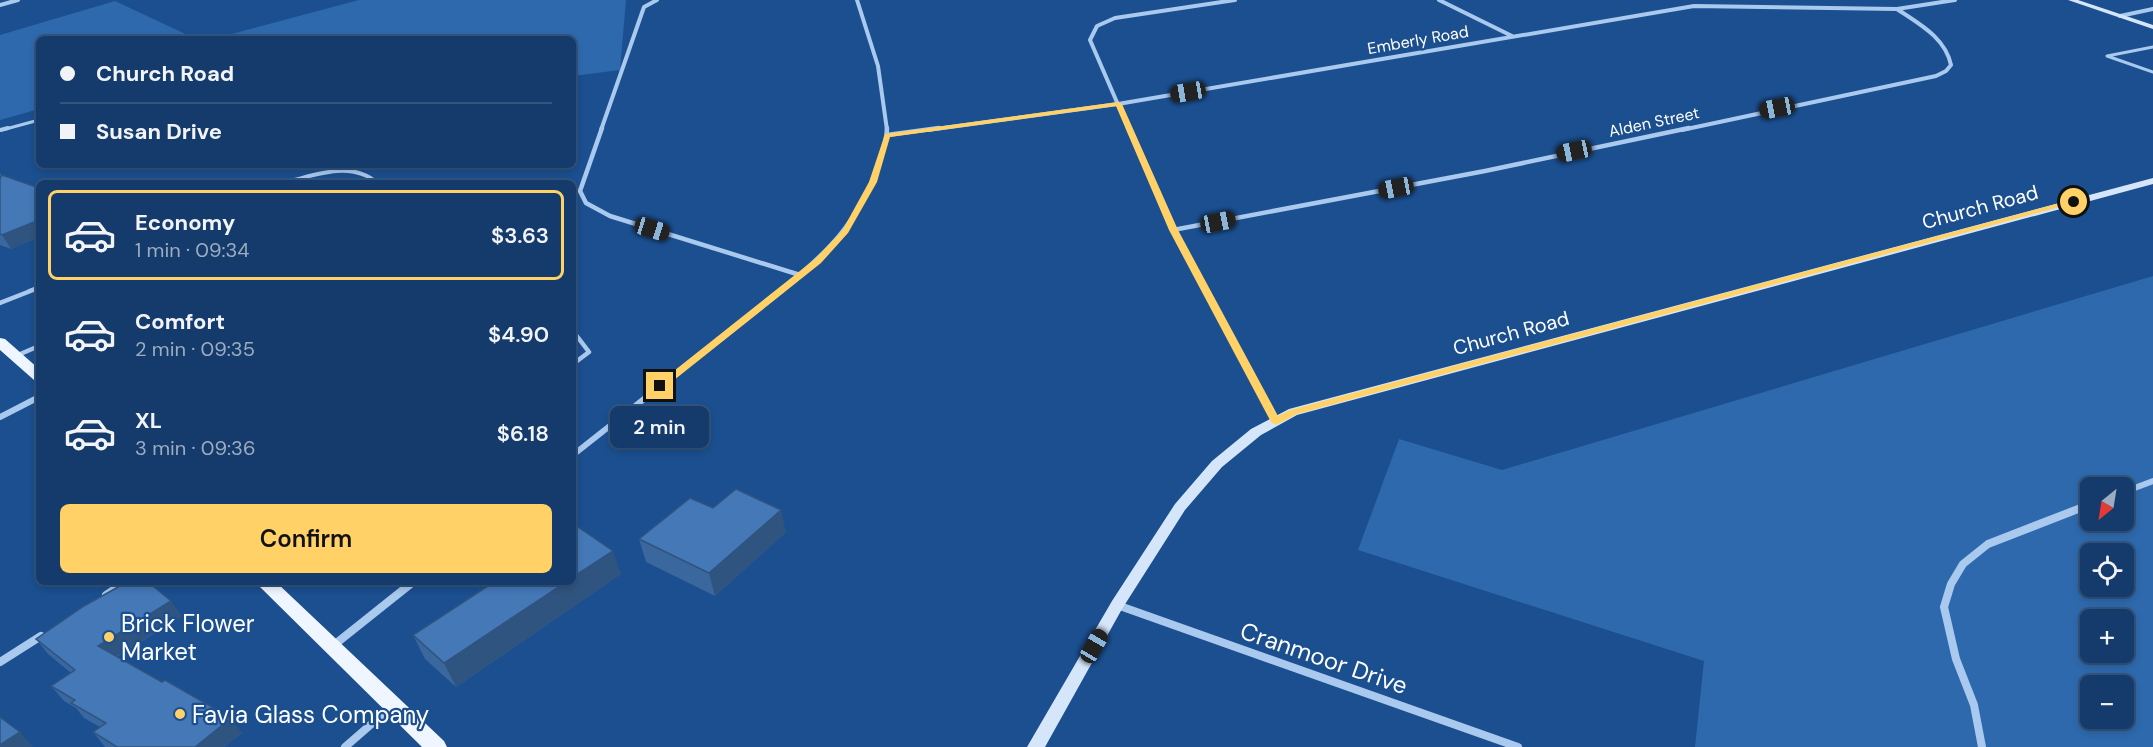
<!DOCTYPE html>
<meta charset="utf-8">
<style>
body{margin:0;font-family:"DM Sans",sans-serif;background:#1d4271;color:#f1f3f6;height:100vh;display:flex;flex-direction:column;font-size:22px;white-space:nowrap}
*{box-sizing:border-box;margin:0}
p{font-size:20px;color:#9dadc1}
.icon{flex:none;width:33px;height:33px;fill:none;stroke:currentColor;stroke-width:2;stroke-linecap:round;stroke-linejoin:round}
.map{position:relative;flex:1;overflow:hidden}
.sheet{position:absolute;left:36px;top:180px;width:540px;height:405px;display:flex;flex-direction:column;background:#143b6b;border-radius:9px;box-shadow:0 3px 9px #0003,0 0 0 2px #33557e}
.sheet>*{flex:none}
.hud{position:absolute;left:36px;top:36px;width:540px;height:132px;border-radius:9px;box-shadow:0 3px 9px #0003,0 0 0 2px #33557e;display:grid;align-content:center;height:132px;padding:0 24px;background:#143b6b}
.needle{width:39px;rotate:210deg}
.tools{position:absolute;left:2080px;top:477px;display:grid;gap:12px}
.tools a{display:grid;place-items:center;width:54px;height:54px;border-radius:9px;background:#143b6b;box-shadow:0 3px 9px #0003,0 0 0 2px #33557e;font-size:30px}
.end{position:absolute;width:27px;height:27px;margin:-14px;border:8px solid #ffd166;background:#111;box-shadow:0 0 0 3px #111}
.from{border-radius:50%}
.bubble{position:absolute;height:42px;border-radius:9px;background:#143b6b;box-shadow:0 3px 9px #0003,0 0 0 2px #33557e;font-size:20px;font-weight:600;line-height:42px;text-align:center}
.car{position:absolute;width:18px;height:36px;margin:-18px -9px;border-radius:8px;box-shadow:0 0 4px 2px #0007;background:linear-gradient(#222 24%,#8ab4d8 0 40%,#222 0 76%,#8ab4d8 0 86%,#222 0)}
.hud b{display:flex;align-items:center;gap:21px;height:57px;font-size:22px}
.hud b+b{border-top:2px solid #33557e}
.hud i{width:15px;height:15px;background:#f1f3f6}
ul{padding:10px 0 0;list-style:none}
li{display:flex;align-items:center;gap:18px;height:90px;margin:0 12px 9px;padding:0 12px;border:3px solid transparent;border-radius:9px}
li div{flex:1}
li b{display:block;font-size:22px}
li em{font-style:normal;font-weight:600}
li.active{border-color:#ffd166}
li>.icon{width:54px;height:54px;stroke-width:1.5}
.button{display:flex;gap:12px;margin-top:auto;padding:12px 24px}
.button a{flex:1;height:69px;border-radius:9px;background:#ffd166;color:#111;font-size:24px;font-weight:600;line-height:69px;text-align:center}
.map>svg:first-child{display:block}
.green{fill:#2e69ad;fill-rule:evenodd}
.lines{fill:none;stroke-linecap:round;stroke-linejoin:round}
.lane-far2{stroke:#a9c9ee;stroke-width:3}
.lane-far1{stroke:#a9c9ee;stroke-width:4}
.lane{stroke:#a9c9ee;stroke-width:4.5}
.street-far3{stroke:#a9c9ee;stroke-width:4}
.street-far2{stroke:#a9c9ee;stroke-width:4.5}
.street-far1{stroke:#a9c9ee;stroke-width:6}
.street{stroke:#a9c9ee;stroke-width:8}
.secondary{fill:#d6e6fa;fill-rule:evenodd}
.primary{fill:#f0f6ff;fill-rule:evenodd}
.wall{fill:#3a679d}
.shaded-wall{fill:#305480}
.building{fill:#4478b7;stroke:#305480;stroke-width:1.5}
.route{fill:#ffd166}
.poi-dot{fill:#ffd166;stroke:#1b4f8f;stroke-width:2}
.labels{text-anchor:middle;dominant-baseline:central;stroke-width:4.5;stroke-linejoin:round;paint-order:stroke}
.far-street-label{font-size:16px;fill:#fff;stroke:#1b4f8f}
.street-label{font-size:20px;fill:#fff;stroke:#1b4f8f}
.near-poi-label{font-size:24px;fill:#fff;stroke:#1b4f8f;text-anchor:start}
.near-street-label{font-size:24px;fill:#fff;stroke:#1b4f8f}
</style>
<div class="map">
<svg width="2153" height="747" viewBox="0 0 2153 747">
<rect width="100%" height="100%" fill="#1b4f8f"/>
<path class="green" d="M359 0H626L620 70 573 76V39H213Z
M115 1 196 39H39V109L0 120V35Z
M2153 276V747H1695L1704 661 1358 550 1399 439 1502 470ZM2091 488H2124V520H2091ZM2091 554H2124V586H2091ZM2091 620H2124V652H2091ZM2091 686H2124V718H2091Z"/>
<g class="lines">
<path class="lane-far2" d="M2153 47 2107 56 2153 72
M2 130 39 120"/>
<path class="lane-far1" d="M0 130 8 128
M284 183C313 175 352 160 377 183
M29 291 39 287"/>
<path class="lane" d="M0 303 33 290
M573 331 589 352 573 364
M18 355 39 346"/>
<path class="street-far3" d="M857 0 878 66 887 130
M1439 0 1512 36
M0 5 18 0
M2120 16 2153 9
M601 130 644 7 657 0
M928 130 1118 104 1694 6 1897 9 1955 0
M1129 130 1090 40 1097 26 1115 18 1235 0
M1682 130 1936 76 1946 71 1951 65C1945 37 1919 24 1897 9"/>
<path class="street-far2" d="M602 128 580 191 586 203 610 216 800 275
M1128 128 1173 230 1206 291
M887 135 939 128
M1173 230 1485 171 1689 128
M780 291C825 255 861 221 878 164 882 152 887 141 887 128"/>
<path class="street-far1" d="M1205 290 1276 422
M0 417 39 397
M573 455 782 290
M2124 492 2153 481"/>
<path class="street" d="M106 595 125 582
M1117 605 1518 747
M334 645 413 582
M0 662 41 636
M345 747 391 707
M1982 747 1974 705 1956 659 1944 607 1951 584 1963 564 1988 544 2091 504"/>
<path class="secondary" d="M2068 0H2078L2153 25V29Z
M2153 178V184L1297 415 1261 435 1222 467 1185 510 1122 609 1045 747H1027L1112 601 1175 504 1212 461 1251 429 1289 409Z"/>
<path class="primary" d="M0 338 5 339 39 369V382L34 380 0 350Z
M255 582H276L444 741 447 747H422Z"/>
</g>
<path class="wall" d="M0 173 2 176 39 188V237L11 249 0 245Z
M713 508 786 532 715 596 646 562 639 539Z
M621 574 456 687 425 659 413 635Z
M182 616 117 657 242 733 224 747H105L93 732 100 727 84 718 76 708 64 701 51 686 71 673 48 654 36 639Z"/>
<path class="shaded-wall" d="M39 220V237L11 249 2 235Z
M781 510 786 532 715 596 709 573Z
M613 551 621 574 456 687 444 663 566 582H573V577Z
M171 601 182 616 109 661 98 646Z
M231 718 242 733 224 747H195Z
M20 732 33 747H0V745Z"/>
<path class="building" d="M2 175 39 188V220L2 235 0 234V179Z
M736 489 781 510 709 573 639 539 690 498 713 508Z
M578 527 613 551 573 577V530Z
M127 582H148L171 601 98 646 162 682 165 680 231 718 195 747H117L93 732 106 723 71 703 75 700 51 686 75 670 36 639 84 606Z
M494 582H566L444 663 413 635Z
M0 717 20 732 0 745Z"/>
<path class="route" d="M1118 102 1122 104 1178 230 1278 416 1290 410 2071 200 2078 202 1297 414 1276 425 1271 422 1169 230 1116 106 890 137 877 182 848 233 821 263 664 388 655 386 815 259 842 231 869 182 885 134Z"/>
<g class="poi-dot">
<circle cx="109" cy="637" r="6"/>
<circle cx="180" cy="714" r="6"/>
</g>
<g class="labels">
<g class="far-street-label">
<text transform="translate(1418 40) rotate(-10)">Emberly Road</text>
<text transform="translate(1654 122) rotate(-12)">Alden Street</text>
</g>
<g class="street-label">
<text transform="translate(1980 207) rotate(-15)">Church Road</text>
<text transform="translate(1511 333) rotate(-15)">Church Road</text>
</g>
<g class="near-poi-label">
<text x="121" y="623">Brick Flower<tspan x="121" dy="28">Market</tspan></text>
<text x="192" y="714">Favia Glass Company</text>
</g>
<g class="near-street-label">
<text transform="translate(1324 658) rotate(19)">Cranmoor Drive</text>
</g>
</g>
</svg>
<div class="tools">
<a><svg class="needle" viewBox="-14 -14 28 28"><path d="M0-13l5 13h-10z" fill="#e53935"/><path d="M0 13l5-13h-10z" fill="#9dadc1"/></svg></a>
<a><svg class="icon" aria-label="locate" viewBox="0 0 24 24"><circle cx="12" cy="12" r="6"/><path d="M12 2v4M12 18v4M2 12h4M18 12h4"/></svg></a>
<a>+</a>
<a>−</a>
</div>
<i class="end from" style="left:2074px;top:202px"></i>
<i class="end" style="left:660px;top:386px"></i>
<div class="bubble" style="left:610px;top:406px;width:99px">2 min</div>
<i class="car" style="left:1188px;top:92px;rotate:260deg"></i>
<i class="car" style="left:1777px;top:108px;rotate:259deg"></i>
<i class="car" style="left:1574px;top:151px;rotate:258deg"></i>
<i class="car" style="left:1396px;top:188px;rotate:259deg"></i>
<i class="car" style="left:1218px;top:222px;rotate:79deg"></i>
<i class="car" style="left:652px;top:229px;rotate:107deg"></i>
<i class="car" style="left:1094px;top:646px;rotate:30deg"></i>
<div class="hud">
<b><i class="from"></i>Church Road</b>
<b><i></i>Susan Drive</b>
</div>
<section class="sheet">
<ul>
<li class="active"><svg class="icon" aria-label="car" viewBox="0 0 24 24"><path d="M5 17H2v-5l4-1 3-4h7l3 4 3 1v5h-3M9 17h6M6 11h13"/><circle cx="7" cy="17" r="2"/><circle cx="17" cy="17" r="2"/></svg><div><b>Economy</b><p>1 min · 09:34</p></div><em>$3.63</em></li>
<li><svg class="icon" aria-label="car" viewBox="0 0 24 24"><path d="M5 17H2v-5l4-1 3-4h7l3 4 3 1v5h-3M9 17h6M6 11h13"/><circle cx="7" cy="17" r="2"/><circle cx="17" cy="17" r="2"/></svg><div><b>Comfort</b><p>2 min · 09:35</p></div><em>$4.90</em></li>
<li><svg class="icon" aria-label="car" viewBox="0 0 24 24"><path d="M5 17H2v-5l4-1 3-4h7l3 4 3 1v5h-3M9 17h6M6 11h13"/><circle cx="7" cy="17" r="2"/><circle cx="17" cy="17" r="2"/></svg><div><b>XL</b><p>3 min · 09:36</p></div><em>$6.18</em></li>
</ul>
<div class="button"><a>Confirm</a></div>
</section>
</div>
